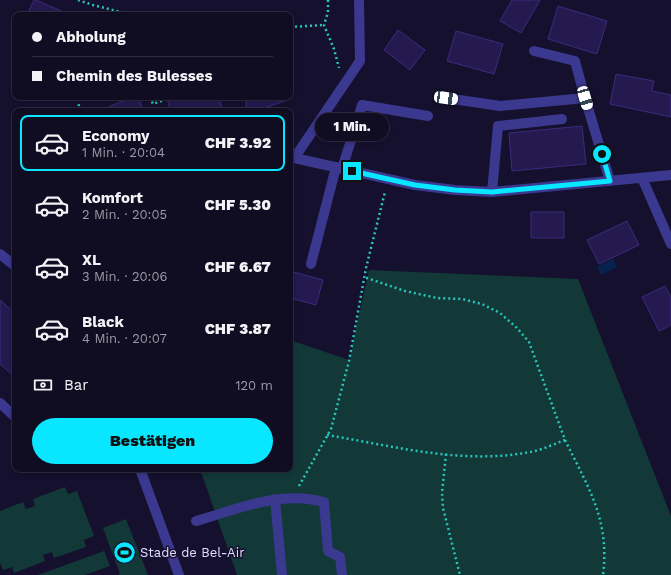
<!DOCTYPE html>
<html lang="de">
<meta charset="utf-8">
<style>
body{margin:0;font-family:"Work Sans",sans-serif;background:#1e1a2f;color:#f1f3f6;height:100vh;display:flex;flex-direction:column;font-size:15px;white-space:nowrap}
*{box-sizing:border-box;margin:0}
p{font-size:13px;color:#9c9ba5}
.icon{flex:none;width:22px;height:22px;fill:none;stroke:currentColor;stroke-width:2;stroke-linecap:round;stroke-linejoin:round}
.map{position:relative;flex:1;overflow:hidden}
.sheet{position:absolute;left:12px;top:108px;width:281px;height:364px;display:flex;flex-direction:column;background:#100c22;border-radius:8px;box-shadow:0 2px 6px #0003,0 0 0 1px #302c40}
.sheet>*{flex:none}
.hud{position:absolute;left:12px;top:12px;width:281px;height:88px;border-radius:8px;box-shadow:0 2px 6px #0003,0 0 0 1px #302c40;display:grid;align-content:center;height:88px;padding:0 20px;background:#100c22}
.end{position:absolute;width:18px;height:18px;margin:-9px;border:5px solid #08e7ff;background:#111;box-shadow:0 0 0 2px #111}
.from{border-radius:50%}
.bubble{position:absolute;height:28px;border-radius:14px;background:#100c22;box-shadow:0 2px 6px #0003,0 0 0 1px #302c40;font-size:13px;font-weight:800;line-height:28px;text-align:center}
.car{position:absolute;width:12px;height:24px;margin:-12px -6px;border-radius:5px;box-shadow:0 0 3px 1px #0007;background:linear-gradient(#fff 24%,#345 0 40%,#fff 0 76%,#345 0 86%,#fff 0)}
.hud b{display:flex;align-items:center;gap:14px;height:38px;font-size:15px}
.hud b+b{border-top:1px solid #302c40}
.hud i{width:10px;height:10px;background:#f1f3f6}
ul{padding:7px 0 0;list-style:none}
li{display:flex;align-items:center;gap:12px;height:56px;margin:0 8px 6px;padding:0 12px;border:2px solid transparent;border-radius:8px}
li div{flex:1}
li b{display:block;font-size:15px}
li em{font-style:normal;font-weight:800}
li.active{border-color:#08e7ff}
li>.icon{width:36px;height:36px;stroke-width:1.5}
.pay{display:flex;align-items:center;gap:10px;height:44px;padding:0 20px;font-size:15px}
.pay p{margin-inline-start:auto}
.action{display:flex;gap:8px;margin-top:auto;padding:8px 20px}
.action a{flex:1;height:46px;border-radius:24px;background:#08e7ff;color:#111;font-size:16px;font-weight:800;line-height:46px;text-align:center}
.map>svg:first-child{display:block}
.green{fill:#123837}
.water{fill:#07224f}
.building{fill:#251a50;stroke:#3b2b7d}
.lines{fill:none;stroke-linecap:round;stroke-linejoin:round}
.path{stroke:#28c7bd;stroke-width:2.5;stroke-dasharray:2 3;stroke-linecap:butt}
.minor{stroke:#3b388f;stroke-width:10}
.route{stroke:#08e7ff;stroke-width:5}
.labels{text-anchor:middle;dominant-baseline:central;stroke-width:3;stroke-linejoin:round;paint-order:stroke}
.poi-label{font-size:13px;fill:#e0dcff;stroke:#15102d;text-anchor:start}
</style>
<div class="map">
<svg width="671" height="575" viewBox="0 0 671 575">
<rect width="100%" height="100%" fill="#15102d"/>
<path class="green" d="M369 270 578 279 671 516V575H237L200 469H290V340L349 360Z
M65 487 68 494 77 491 94 536 84 540 86 547 54 558 52 552 43 555 45 561 14 573 12 567 3 570 0 563V511L23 502 26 509 35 506 33 499Z
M126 519 148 575H118L120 574 103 528Z
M104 551 110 566 85 575H38Z"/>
<path class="water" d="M613 259 617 267 601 275 597 267Z"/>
<path class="building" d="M34 0H36L71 15H27Z
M512 0H540L521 33 500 21Z
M558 6 607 21 597 54 548 39Z
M398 30 425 50 410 70 384 50Z
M456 31 503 44 494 74 447 61Z
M616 74 654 81 652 91 671 95V117L610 104Z
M132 97H139L143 111H99Z
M167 97H219L223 111H170Z
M246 97H290V99L256 111H246Z
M582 126 586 164 512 171 509 133Z
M531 212H564V238H531Z
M627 221 639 245 599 264 587 240Z
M290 271 323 280 316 305 290 298Z
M665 286 671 298V325L659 331 642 297Z
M0 300 15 313V377L0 364Z"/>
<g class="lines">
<path class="path" d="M78 0 93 5 133 15
M328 0V12L324 25 334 49 339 68
M290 27 324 25
M150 97 153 104 164 100
M78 111 80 97
M327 435C393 446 463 465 530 452 542 450 554 444 565 440L529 342 517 328 500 313 482 304 462 299 437 298 405 291 364 277
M565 440C588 487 610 520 603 575
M446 454 442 493 443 508 460 575
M299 486 331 429 349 361 366 268 385 192"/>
<path class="minor" d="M534 51 575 61 585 98
M446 98 500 106 585 98 610 181
M290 157 415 185 455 190 492 192 671 175
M295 157 360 61 359 0
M342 169 362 105 428 116
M642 178 671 244
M492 192 498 126 562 119
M0 254 15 266
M311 264 336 167
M0 403 14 416
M140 469 179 575
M275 499 282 575
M196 521C238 509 281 490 324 502L328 551 340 557 342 575"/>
</g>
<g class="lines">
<path class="route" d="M352 171 415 185 455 190 492 192 610 181 602 154"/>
</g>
<defs>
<symbol id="stadium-disc" viewBox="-11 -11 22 22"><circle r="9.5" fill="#08e7ff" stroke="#15102d"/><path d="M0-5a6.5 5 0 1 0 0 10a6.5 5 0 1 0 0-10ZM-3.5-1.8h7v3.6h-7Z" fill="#111"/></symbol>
</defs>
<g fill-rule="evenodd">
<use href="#stadium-disc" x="112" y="540" width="25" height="25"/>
</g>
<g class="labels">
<g class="poi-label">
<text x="140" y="552">Stade de Bel-Air</text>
</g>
</g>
</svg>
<i class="end from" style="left:602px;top:154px"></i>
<i class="end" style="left:352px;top:171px"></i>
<div class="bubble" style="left:315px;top:113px;width:74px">1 Min.</div>
<i class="car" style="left:446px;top:98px;rotate:98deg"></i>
<i class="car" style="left:585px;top:98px;rotate:164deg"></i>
<div class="hud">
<b><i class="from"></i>Abholung</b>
<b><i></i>Chemin des Bulesses</b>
</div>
<section class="sheet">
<ul>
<li class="active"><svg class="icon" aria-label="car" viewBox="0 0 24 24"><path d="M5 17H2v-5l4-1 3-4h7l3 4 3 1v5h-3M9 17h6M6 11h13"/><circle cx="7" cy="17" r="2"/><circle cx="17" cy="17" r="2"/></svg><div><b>Economy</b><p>1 Min. · 20:04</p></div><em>CHF 3.92</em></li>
<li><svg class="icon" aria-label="car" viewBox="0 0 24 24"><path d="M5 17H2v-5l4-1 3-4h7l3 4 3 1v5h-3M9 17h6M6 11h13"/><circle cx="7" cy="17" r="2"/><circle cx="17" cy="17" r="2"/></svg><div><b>Komfort</b><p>2 Min. · 20:05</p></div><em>CHF 5.30</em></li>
<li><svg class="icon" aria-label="car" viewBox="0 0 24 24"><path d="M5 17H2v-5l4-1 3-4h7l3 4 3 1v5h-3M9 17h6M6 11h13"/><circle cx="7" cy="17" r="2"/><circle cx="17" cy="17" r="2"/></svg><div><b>XL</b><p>3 Min. · 20:06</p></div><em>CHF 6.67</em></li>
<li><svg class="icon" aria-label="car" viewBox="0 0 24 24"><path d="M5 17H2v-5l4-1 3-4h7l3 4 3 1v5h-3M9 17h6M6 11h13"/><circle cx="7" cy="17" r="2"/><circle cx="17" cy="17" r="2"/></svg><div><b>Black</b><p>4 Min. · 20:07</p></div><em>CHF 3.87</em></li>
</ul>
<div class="pay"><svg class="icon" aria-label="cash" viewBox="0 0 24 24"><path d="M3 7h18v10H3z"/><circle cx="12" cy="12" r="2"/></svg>Bar<p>120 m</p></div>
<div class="action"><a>Bestätigen</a></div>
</section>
</div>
